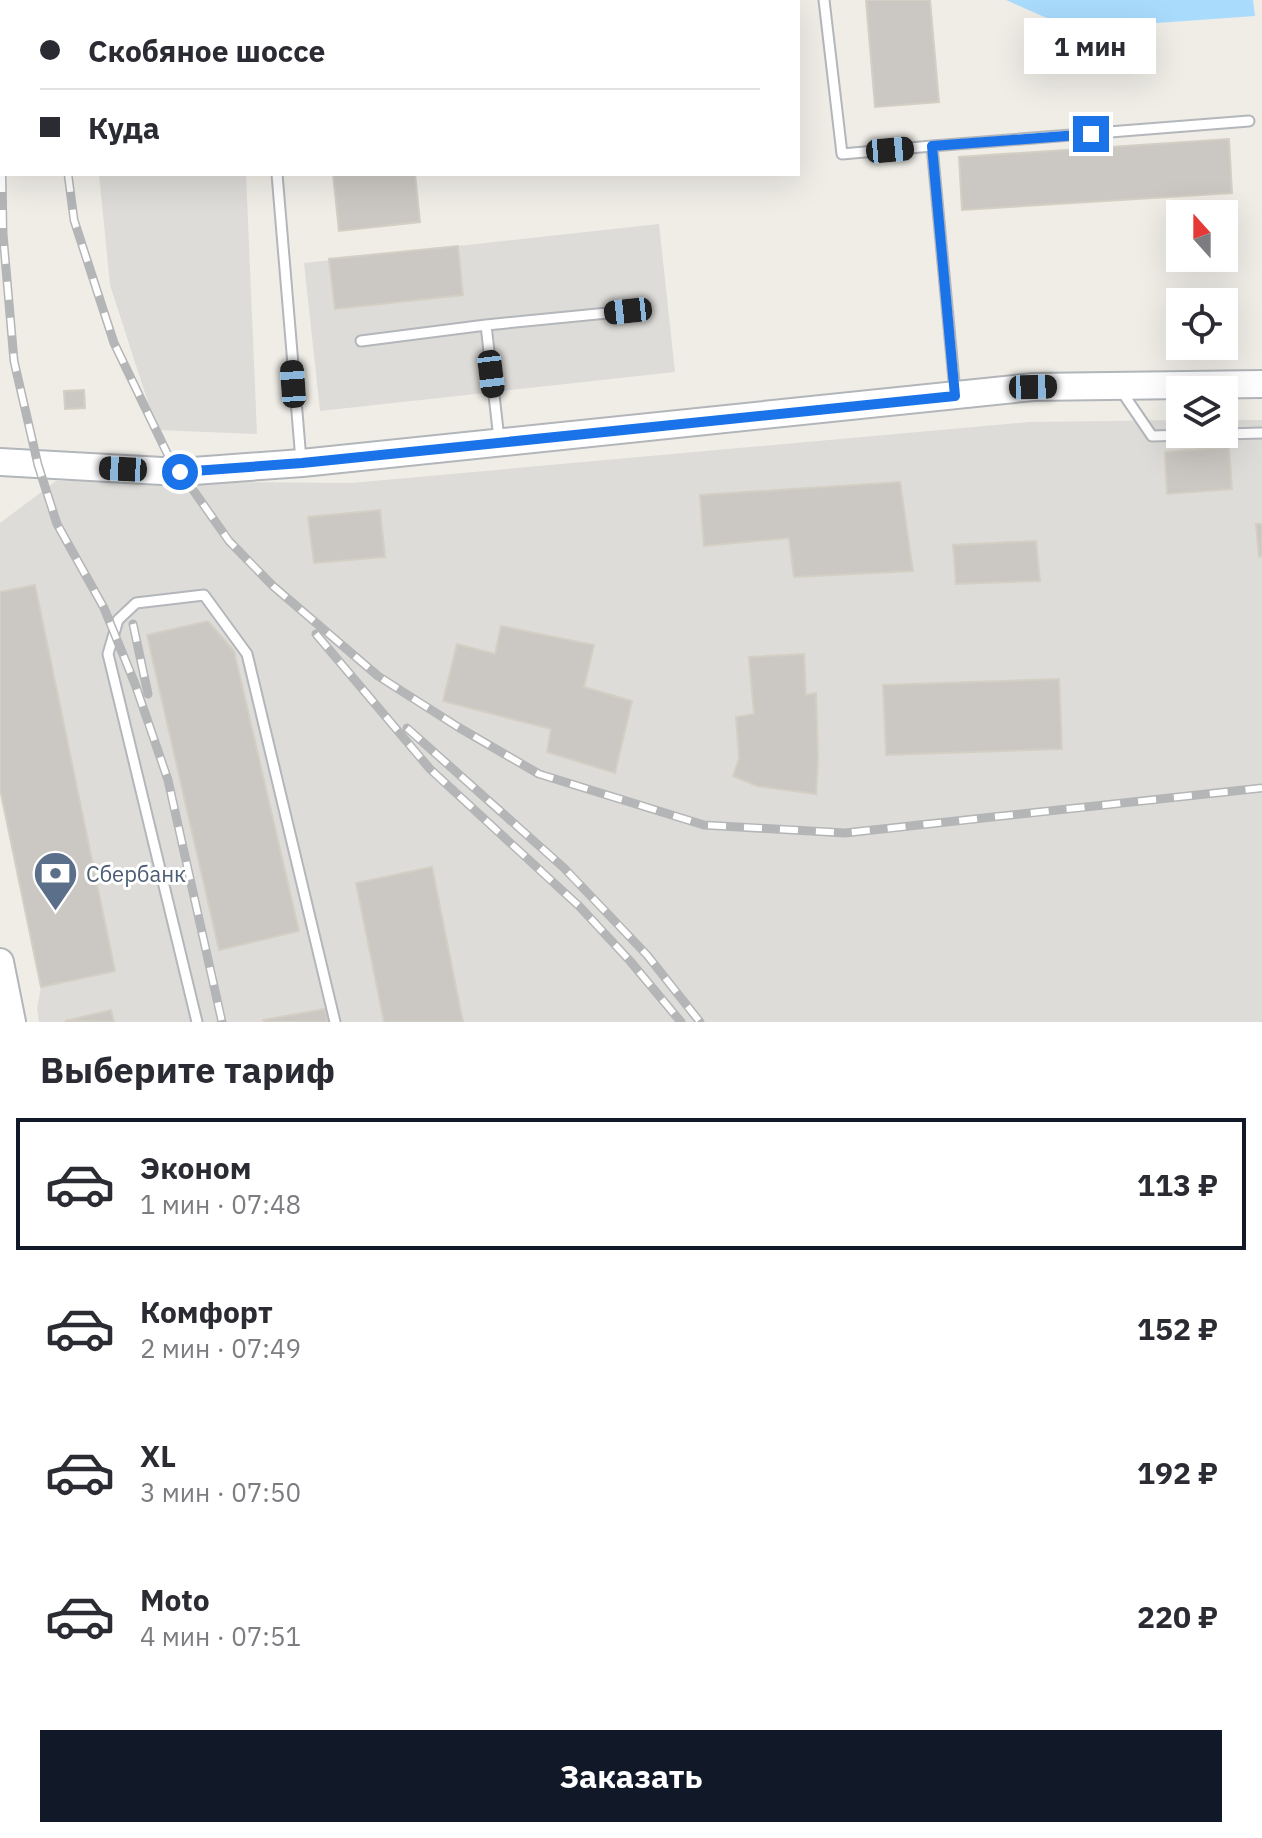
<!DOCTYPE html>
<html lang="ru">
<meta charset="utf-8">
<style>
body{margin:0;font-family:"IBM Plex Sans",sans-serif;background:#f2f2f3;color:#2b2b33;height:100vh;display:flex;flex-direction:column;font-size:30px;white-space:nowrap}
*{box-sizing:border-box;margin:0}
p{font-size:26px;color:#7c7c81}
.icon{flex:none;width:44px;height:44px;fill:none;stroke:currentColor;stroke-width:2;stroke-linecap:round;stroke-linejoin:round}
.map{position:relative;height:1022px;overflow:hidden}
.drawer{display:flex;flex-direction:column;background:#fff;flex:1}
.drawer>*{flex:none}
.top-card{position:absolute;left:0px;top:0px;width:800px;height:176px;box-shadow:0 8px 32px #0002;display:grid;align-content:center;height:176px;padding:0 40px;background:#fff}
.needle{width:52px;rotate:339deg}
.buttons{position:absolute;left:1166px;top:200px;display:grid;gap:16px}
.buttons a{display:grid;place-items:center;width:72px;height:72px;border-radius:0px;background:#fff;box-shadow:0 8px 32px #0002;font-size:40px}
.end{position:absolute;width:36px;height:36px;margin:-18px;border:10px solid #1a73e8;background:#fff;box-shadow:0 0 0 4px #fff}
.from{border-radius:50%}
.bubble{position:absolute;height:56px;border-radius:0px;background:#fff;box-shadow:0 8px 32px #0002;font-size:26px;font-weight:700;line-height:56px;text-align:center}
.car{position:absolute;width:24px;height:48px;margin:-24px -12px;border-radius:10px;box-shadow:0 0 6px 2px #0007;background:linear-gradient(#222 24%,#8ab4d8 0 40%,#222 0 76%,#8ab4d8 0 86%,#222 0)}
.top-card b{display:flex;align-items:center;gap:28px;height:76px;font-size:30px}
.top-card b+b{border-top:2px solid #e1e1e2}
.top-card i{width:20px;height:20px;background:#2b2b33}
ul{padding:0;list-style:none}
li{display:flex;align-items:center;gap:24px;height:132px;margin:0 16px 12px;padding:0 24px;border:4px solid transparent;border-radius:0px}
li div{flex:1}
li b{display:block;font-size:30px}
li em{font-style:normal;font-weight:700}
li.selected{border-color:#111827}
li>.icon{width:72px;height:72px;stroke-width:1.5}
h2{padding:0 40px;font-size:36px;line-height:96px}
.primary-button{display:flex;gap:16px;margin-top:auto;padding:16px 40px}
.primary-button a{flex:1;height:92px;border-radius:0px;background:#111827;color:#fff;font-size:32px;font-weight:700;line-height:92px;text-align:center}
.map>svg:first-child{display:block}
.industrial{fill:#dedcd8}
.water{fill:#a9dbfd}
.building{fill:#cbc8c3;stroke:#d4cfc4;stroke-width:2}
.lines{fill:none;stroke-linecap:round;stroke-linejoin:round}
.service-casing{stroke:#b3b6ba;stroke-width:13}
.secondary-casing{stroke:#b2b6ba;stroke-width:30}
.service{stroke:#fff;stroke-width:9}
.secondary{stroke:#fff;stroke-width:26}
.rail-casing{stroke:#b4b5b6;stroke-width:9}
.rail{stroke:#fff;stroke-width:6;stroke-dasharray:18;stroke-linecap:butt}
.route{stroke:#1a73e8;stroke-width:10}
.labels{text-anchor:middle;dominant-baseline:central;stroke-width:6;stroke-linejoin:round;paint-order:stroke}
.service-label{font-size:22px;fill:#4e5e75;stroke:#fff;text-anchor:start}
</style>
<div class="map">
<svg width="1262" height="1022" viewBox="0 0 1262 1022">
<rect width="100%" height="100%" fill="#efede6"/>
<path class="industrial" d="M82 0H238V2H82Z
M99 174H246L257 434 157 430 110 285Z
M659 224 675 372 320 411 304 263Z
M1180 420V434H1224V420H1262V1022H39L37 1008 41 987 0 789V523L56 481 351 483 1029 422Z"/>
<path class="water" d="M1006 0H1253L1255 16 1072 29Z"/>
<path class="building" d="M866 0H930L939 102 875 107Z
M1229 139 1232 193 962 210 959 157Z
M333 174H415L420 222 339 231Z
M458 246 463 295 335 309 329 259Z
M84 390 85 408 65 409 64 391Z
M1229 447 1232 489 1167 494 1165 452Z
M900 482 913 571 794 577 789 538 704 546 700 495Z
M380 510 385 557 314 563 308 517Z
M1256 524H1262V556L1259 557Z
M1036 541 1040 581 956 584 953 545Z
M35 585 115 971 41 987 0 789V592Z
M208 621 234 651 299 931 219 950 147 635Z
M501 626 594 645 584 687 632 701 615 773 547 752 551 729 443 701 457 644 495 654Z
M804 654 806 695 816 693 818 758 816 794 757 786 733 776 739 759 736 717 754 714 749 657Z
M1059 679 1062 749 886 755 883 685Z
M432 867 463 1022H384L356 883Z
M325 1009 328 1022H264L263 1020Z
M111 1010 114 1022 65 1021Z"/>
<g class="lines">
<defs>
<path id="service" d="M824 0 842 154 932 146 955 392
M932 146 1249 121
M277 174 301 460
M486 325 628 311
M361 341 486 325 499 439
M1120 389 1152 436 1220 434
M1224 434 1262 433
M197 1022 108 654 118 620 136 603 204 595 247 654 335 1022"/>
<path id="secondary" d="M0 462 180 472 302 463 1033 387 1262 384
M0 962 12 1022"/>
</defs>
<use href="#service" class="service-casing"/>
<use href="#secondary" class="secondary-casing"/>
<use href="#service" class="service"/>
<use href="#secondary" class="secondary"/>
<defs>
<path id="rail" d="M29 2V0
M66 2V0
M2 174 3 234 14 361 38 465 57 524 104 608 135 684 168 780 222 1022
M68 174 74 220 114 343 167 453 229 541 273 586 378 676 458 727 539 774 704 825 845 833 1262 788
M133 624 148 694
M316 634 430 769 580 907 630 961 681 1022
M407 728 564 868 647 955 700 1022"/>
</defs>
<use href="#rail" class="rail-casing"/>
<use href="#rail" class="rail"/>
</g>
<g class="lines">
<path class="route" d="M180 472 302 463 955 396 932 146 1091 134"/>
</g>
<defs>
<symbol id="bank-pin" viewBox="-11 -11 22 30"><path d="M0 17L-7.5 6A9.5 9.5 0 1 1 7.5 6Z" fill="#5c6f8a" stroke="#fff"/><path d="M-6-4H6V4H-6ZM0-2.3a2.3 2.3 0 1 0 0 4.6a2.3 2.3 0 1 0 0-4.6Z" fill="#fff"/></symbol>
</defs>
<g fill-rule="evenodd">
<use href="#bank-pin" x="30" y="848" width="51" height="69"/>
</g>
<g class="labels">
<g class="service-label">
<text x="86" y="873">Сбербанк</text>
</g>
</g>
</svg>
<div class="buttons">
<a><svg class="needle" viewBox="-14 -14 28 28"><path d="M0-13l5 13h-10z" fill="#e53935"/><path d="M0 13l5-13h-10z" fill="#7c7c81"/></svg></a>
<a><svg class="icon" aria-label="locate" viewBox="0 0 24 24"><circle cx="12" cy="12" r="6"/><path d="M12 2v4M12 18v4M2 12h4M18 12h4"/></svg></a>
<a><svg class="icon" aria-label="layers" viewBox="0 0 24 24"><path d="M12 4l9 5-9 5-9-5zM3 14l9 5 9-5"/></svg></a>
</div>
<i class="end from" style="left:180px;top:472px"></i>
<i class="end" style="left:1091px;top:134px"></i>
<div class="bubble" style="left:1024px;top:18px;width:132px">1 мин</div>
<i class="car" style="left:890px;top:150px;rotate:85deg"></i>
<i class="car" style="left:628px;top:311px;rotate:264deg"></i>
<i class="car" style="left:491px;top:374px;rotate:173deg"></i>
<i class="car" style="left:293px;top:384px;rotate:356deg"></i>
<i class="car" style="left:1033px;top:387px;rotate:89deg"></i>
<i class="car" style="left:123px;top:469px;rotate:273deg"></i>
<div class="top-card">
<b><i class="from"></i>Скобяное шоссе</b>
<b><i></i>Куда</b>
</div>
</div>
<section class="drawer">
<h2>Выберите тариф</h2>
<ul>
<li class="selected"><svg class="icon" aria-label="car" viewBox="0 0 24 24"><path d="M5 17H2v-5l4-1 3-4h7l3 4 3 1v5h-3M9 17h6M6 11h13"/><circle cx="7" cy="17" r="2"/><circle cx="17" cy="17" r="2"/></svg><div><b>Эконом</b><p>1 мин · 07:48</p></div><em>113 ₽</em></li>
<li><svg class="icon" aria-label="car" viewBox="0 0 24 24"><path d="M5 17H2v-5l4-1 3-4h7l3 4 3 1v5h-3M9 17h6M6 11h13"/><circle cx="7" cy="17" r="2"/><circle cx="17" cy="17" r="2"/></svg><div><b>Комфорт</b><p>2 мин · 07:49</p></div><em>152 ₽</em></li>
<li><svg class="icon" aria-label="car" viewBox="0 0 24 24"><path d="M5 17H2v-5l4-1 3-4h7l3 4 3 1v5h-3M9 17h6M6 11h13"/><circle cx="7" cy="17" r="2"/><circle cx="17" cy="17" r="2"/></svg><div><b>XL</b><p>3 мин · 07:50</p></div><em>192 ₽</em></li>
<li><svg class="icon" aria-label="car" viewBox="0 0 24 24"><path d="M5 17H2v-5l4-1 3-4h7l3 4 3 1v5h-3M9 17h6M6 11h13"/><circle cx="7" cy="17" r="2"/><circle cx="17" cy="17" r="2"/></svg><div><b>Moto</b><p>4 мин · 07:51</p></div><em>220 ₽</em></li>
</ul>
<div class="primary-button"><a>Заказать</a></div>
</section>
